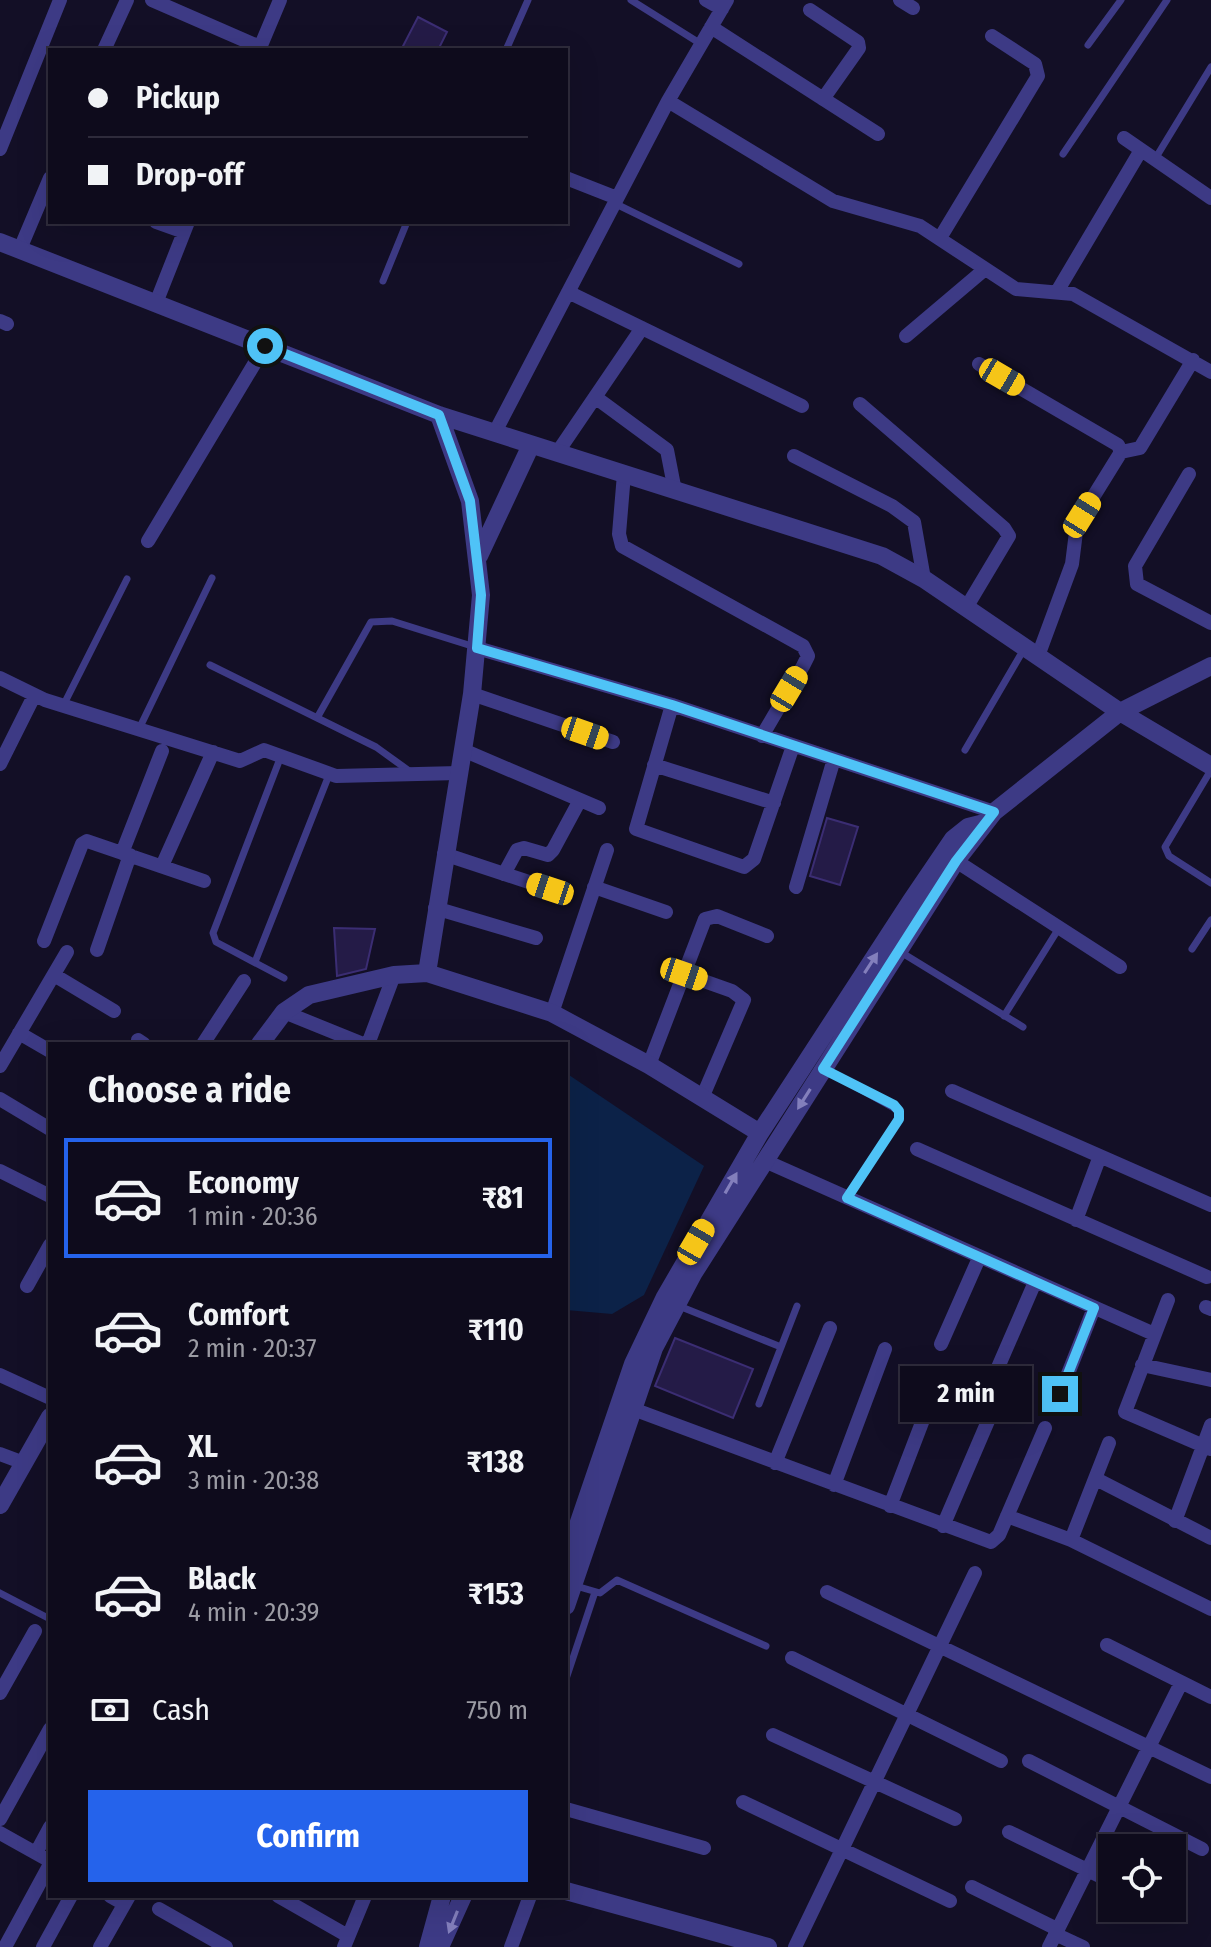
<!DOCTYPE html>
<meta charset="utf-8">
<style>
body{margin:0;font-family:"Fira Sans Condensed",sans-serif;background:#1c1929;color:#f1f3f6;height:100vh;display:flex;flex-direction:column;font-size:30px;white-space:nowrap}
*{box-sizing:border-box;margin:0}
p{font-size:26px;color:#9b9ba3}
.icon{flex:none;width:44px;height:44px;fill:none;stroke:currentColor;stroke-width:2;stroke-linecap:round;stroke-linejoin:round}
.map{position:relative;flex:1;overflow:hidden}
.drawer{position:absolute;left:48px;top:1042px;width:520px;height:856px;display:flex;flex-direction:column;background:#0e0b1c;border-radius:0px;box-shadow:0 8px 32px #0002,0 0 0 2px #2e2b3b}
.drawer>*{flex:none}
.banner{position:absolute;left:48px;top:48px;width:520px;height:176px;border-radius:0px;box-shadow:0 8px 32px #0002,0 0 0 2px #2e2b3b;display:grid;align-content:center;height:176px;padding:0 40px;background:#0e0b1c}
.buttons{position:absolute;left:1098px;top:1834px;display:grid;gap:16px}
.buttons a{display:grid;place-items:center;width:88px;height:88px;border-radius:0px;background:#0e0b1c;box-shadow:0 8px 32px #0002,0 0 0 2px #2e2b3b;font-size:40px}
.end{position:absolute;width:36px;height:36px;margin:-18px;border:10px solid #4fc3f7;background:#111;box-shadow:0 0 0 4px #111}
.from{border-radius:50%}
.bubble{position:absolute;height:56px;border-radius:0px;background:#0e0b1c;box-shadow:0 8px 32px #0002,0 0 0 2px #2e2b3b;font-size:26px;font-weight:700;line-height:56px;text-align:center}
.car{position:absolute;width:24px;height:48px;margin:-24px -12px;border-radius:10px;box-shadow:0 0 6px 2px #0007;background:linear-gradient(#f5c518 24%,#345 0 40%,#f5c518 0 76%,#345 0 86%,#f5c518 0)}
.banner b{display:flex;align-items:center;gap:28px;height:76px;font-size:30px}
.banner b+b{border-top:2px solid #2e2b3b}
.banner i{width:20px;height:20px;background:#f1f3f6}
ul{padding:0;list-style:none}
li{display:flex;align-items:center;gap:24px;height:120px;margin:0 16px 12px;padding:0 24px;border:4px solid transparent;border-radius:0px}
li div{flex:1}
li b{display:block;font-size:30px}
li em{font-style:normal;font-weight:700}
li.on{border-color:#2563eb}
li>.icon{width:72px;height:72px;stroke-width:1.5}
h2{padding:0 40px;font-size:36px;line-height:96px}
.pay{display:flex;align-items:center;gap:20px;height:88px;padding:0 40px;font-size:30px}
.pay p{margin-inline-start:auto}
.cta{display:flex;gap:16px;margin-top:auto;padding:16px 40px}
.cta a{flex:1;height:92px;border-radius:0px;background:#2563eb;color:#fff;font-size:32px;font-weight:700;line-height:92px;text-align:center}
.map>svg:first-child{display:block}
.water{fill:#0c2248}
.building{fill:#241b47;stroke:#3b2d73;stroke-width:2}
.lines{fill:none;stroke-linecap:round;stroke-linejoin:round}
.service{stroke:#3d3a85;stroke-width:7}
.minor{stroke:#3d3a85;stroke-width:14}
.tertiary{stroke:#3d3a85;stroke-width:18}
.oneway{fill:#837fbc}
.route{stroke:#4fc3f7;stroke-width:10}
</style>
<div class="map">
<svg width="1211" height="1947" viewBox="0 0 1211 1947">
<rect width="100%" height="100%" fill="#130f26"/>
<path class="water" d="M566 1073 704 1166 644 1295 612 1314 566 1310Z"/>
<path class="building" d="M418 17 447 32 438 50H401Z
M827 818 858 827 840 885 810 876Z
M334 928 375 929 366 969 337 976Z
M675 1338 753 1369 733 1418 655 1386Z"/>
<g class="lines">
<path class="service" d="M631 0 701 44
M1088 45 1121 0
M506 50 528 0
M1063 154 1167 0
M1155 159 1211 67
M616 204 739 264
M383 281 407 222
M210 665 376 747 412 773
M63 706 127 579
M317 718 371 622 392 621 475 647
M139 729 212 578
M965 750 1024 649
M281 756 213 933 216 942 284 978
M1211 770 1165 847 1169 856 1211 883
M1192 949 1211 920
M899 951 1023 1027
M255 962 329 775
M1004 1016 1059 928
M824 1069 899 1111V1119L847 1198
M679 1306 781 1347
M759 1404 797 1306
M576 1586 600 1593 617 1580 766 1646
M0 1593 50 1619
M566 1679 595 1592"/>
<path class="minor" d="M152 0 260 47
M706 0 722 9
M900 0 913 8
M810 10 858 42 859 48 823 99
M711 27 878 134
M104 50 127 0
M259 50 280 0
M668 101 833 201 920 226 1016 289 1073 294 1211 372
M1124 138 1211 198
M0 149 60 0
M566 178 617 198
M156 222 184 232
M940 238 1038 76 1035 64 992 36
M20 249 50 178
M1058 290 1141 150
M568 292 802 406
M156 303 188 222
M0 321 7 324
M906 336 984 270
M979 364 1118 445 1121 452 1082 515 1076 532 1072 564 1038 656
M595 397 667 450 675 491
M860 404 1004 528 1009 536 966 608
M494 434 668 101 727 0
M1121 452 1140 448 1193 360
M557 453 642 328
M794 456 892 506 914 522 924 579
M624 474 619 534 622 546 803 646 808 656 803 666 762 736
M1189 474 1135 566 1137 584 1211 623
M148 541 265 346
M477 648 672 705 994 812
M0 678 45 700 240 761 264 750 336 776 459 773
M472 694 613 742
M672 705 636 829 744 867 754 859 793 746
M463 750 599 808
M0 764 34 696
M654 765 774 803
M122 853 162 751
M444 854 550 889
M956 861 1120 967
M162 866 213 752
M504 874 517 850 524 848 548 855 553 850 580 800
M594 887 666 912
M796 887 834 759
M435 908 536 938
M44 941 82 844 87 841 204 881
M97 950 130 855
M684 974 732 991 744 1000 702 1098
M54 975 114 1011
M284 1012 363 1044
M552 1013 607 850
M19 1033 50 1051
M138 1040 144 1044
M203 1044 244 981
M368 1044 394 975
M649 1065 705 919 717 916 767 936
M0 1066 67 952
M952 1091 1211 1205
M0 1099 50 1129
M917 1149 1207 1277
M765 1161 1154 1334
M0 1171 50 1196
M1076 1220 1100 1156
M27 1286 50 1245
M1168 1300 1125 1412 1211 1449
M1206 1307 1211 1309
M941 1344 979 1258
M1142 1365 1211 1380
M996 1372 1035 1282
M0 1375 50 1398
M1060 1394 1094 1308
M633 1409 991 1542 999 1535 1045 1428
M0 1454 24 1463
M775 1463 830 1328
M1096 1479 1211 1538
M834 1485 885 1349
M890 1506 936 1386
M1007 1516 1071 1540 1211 1609
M1175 1521 1211 1425
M943 1526 997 1400
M1071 1540 1109 1443
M827 1592 1211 1777
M1107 1645 1211 1697
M792 1658 1001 1761
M0 1693 35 1631
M773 1735 955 1819
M1029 1761 1202 1849
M743 1802 950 1901
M566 1809 704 1848
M0 1819 50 1729
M1009 1832 1112 1882
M0 1833 50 1861
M36 1853 50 1827
M972 1887 1057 1929
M110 1896 124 1904
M278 1896 348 1936
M1162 1908 1168 1911
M159 1909 226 1947
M1055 1934 1083 1947
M5 1947 50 1864
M43 1947 71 1896
M100 1947 129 1896
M344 1947 365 1896
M511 1947 530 1896
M795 1947 975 1573
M1049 1947 1181 1683"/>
<path class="tertiary" d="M0 242 439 415 882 556 924 579 1120 712 1211 766
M479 556 531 445
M427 973 472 694 481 595 470 501 439 415
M260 1044 284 1012 309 995 394 975 427 973 552 1013 649 1065 760 1133
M0 1505 50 1417
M566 1560 633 1364 665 1297 760 1133 911 901 953 839 968 827 984 823
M566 1606 654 1348 693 1274 956 861 994 812 1120 712 1211 666
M566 1891 768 1947
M428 1947 442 1896
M440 1947 463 1896"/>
</g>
<defs><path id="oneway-solid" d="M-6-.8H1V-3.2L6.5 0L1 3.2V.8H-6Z" transform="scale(2)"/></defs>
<g class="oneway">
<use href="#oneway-solid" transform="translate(871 963) rotate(-57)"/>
<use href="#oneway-solid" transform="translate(804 1099) rotate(122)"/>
<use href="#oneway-solid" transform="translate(731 1183) rotate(-60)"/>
<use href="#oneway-solid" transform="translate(453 1922) rotate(112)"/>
</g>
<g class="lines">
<path class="route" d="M265 346 439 415 470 501 481 595 477 648 672 705 994 812 956 861 823 1069 894 1105 899 1111V1119L847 1198 1094 1308 1060 1394"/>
</g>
</svg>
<div class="buttons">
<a><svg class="icon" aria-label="locate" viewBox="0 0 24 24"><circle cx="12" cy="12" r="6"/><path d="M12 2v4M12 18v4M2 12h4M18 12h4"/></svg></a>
</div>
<i class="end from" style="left:265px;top:346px"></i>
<i class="end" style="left:1060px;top:1394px"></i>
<div class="bubble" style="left:900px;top:1366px;width:132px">2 min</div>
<i class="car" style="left:1002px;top:377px;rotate:120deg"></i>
<i class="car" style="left:1082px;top:515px;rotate:32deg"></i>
<i class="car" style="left:789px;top:689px;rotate:31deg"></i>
<i class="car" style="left:585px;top:733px;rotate:109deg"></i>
<i class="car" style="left:550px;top:889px;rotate:288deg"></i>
<i class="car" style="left:684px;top:974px;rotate:109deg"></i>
<i class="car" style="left:696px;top:1242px;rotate:30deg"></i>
<div class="banner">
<b><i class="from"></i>Pickup</b>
<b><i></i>Drop-off</b>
</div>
<section class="drawer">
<h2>Choose a ride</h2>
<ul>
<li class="on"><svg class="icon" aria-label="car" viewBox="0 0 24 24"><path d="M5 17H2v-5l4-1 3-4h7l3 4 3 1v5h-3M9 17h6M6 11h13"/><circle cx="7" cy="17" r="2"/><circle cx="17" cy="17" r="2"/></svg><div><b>Economy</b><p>1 min · 20:36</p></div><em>₹81</em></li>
<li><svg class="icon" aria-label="car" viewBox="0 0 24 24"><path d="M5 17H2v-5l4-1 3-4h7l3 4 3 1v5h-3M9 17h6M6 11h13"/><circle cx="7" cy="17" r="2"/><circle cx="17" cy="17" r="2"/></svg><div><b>Comfort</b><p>2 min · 20:37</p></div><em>₹110</em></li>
<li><svg class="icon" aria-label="car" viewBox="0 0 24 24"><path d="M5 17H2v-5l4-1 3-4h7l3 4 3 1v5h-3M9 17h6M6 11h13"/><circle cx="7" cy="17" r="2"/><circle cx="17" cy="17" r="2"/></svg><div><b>XL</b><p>3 min · 20:38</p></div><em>₹138</em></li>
<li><svg class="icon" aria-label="car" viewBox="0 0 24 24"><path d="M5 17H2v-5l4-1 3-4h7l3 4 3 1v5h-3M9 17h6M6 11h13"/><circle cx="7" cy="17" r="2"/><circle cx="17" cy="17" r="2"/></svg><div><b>Black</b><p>4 min · 20:39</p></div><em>₹153</em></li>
</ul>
<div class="pay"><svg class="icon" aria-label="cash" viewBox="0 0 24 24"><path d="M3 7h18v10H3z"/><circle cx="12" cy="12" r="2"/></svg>Cash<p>750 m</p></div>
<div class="cta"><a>Confirm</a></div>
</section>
</div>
